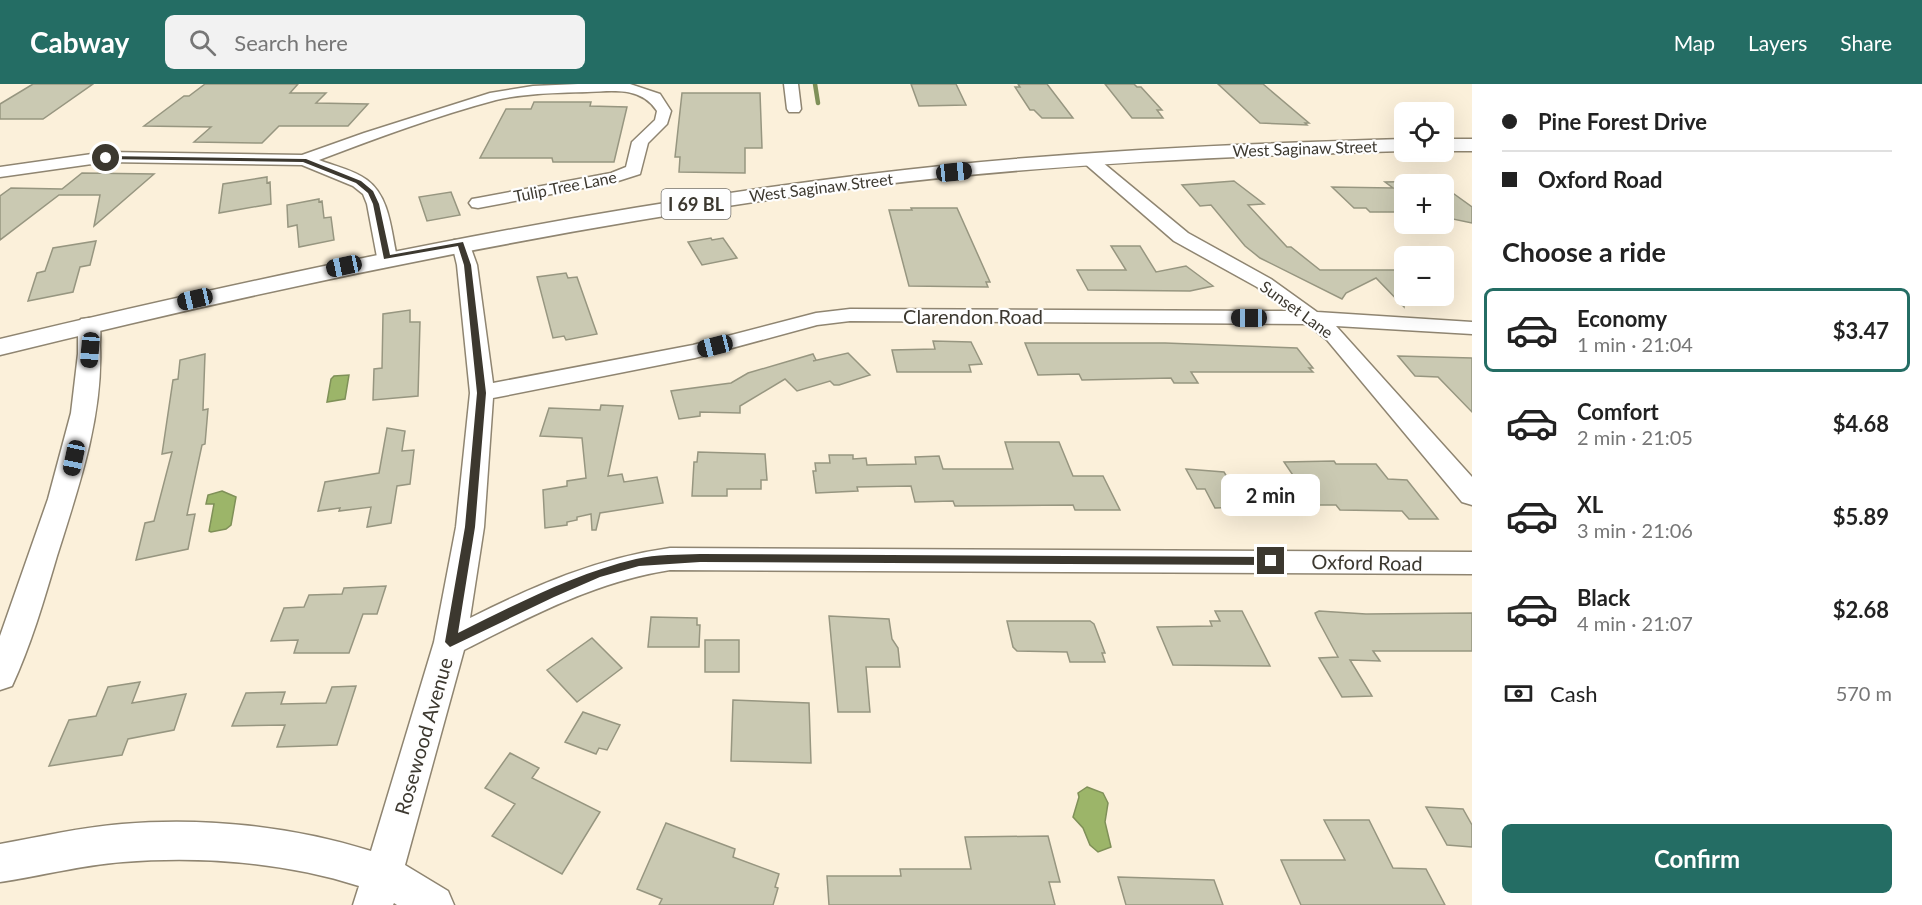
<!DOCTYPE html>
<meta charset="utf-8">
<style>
body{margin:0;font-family:Lato,sans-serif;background:#f2f2f2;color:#222;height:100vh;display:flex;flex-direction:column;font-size:22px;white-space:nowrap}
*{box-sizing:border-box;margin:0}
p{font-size:20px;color:#767676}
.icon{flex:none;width:33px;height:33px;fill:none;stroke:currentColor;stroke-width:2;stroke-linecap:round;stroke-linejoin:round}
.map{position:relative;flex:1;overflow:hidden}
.sheet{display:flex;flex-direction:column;background:#fff;width:450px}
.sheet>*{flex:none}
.guide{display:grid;align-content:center;height:132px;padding:0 30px;background:#fff}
.controls{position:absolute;left:1394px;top:18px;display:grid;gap:12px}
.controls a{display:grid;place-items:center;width:60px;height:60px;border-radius:9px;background:#fff;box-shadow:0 6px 24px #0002;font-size:30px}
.end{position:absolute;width:27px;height:27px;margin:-14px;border:8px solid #3c382f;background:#fff;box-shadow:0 0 0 3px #fff}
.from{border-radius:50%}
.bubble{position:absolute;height:42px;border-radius:9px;background:#fff;box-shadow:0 6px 24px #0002;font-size:20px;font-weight:700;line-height:42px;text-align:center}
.car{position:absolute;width:18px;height:36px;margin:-18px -9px;border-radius:8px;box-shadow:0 0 4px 2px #0007;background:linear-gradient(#222 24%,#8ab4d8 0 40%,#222 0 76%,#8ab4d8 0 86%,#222 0)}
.guide b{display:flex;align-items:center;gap:21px;height:57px;font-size:22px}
.guide b+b{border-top:2px solid #e0e0e0}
.guide i{width:15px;height:15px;background:#222}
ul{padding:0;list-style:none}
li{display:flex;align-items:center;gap:18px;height:84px;margin:0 12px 9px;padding:0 18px;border:3px solid transparent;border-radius:9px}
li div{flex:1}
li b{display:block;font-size:22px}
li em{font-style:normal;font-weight:700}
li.on{border-color:#246d64}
li>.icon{width:54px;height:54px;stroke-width:1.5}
h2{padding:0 30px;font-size:27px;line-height:72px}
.pay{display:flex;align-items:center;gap:15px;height:66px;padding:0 30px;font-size:22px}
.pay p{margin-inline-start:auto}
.primary-button{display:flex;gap:12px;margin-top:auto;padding:12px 30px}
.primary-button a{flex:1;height:69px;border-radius:9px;background:#246d64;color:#fff;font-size:24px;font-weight:700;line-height:69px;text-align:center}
header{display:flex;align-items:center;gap:36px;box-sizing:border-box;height:84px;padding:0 30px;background:#246d64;color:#fff}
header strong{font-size:28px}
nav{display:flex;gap:33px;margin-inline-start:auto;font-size:21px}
.search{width:420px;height:54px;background:#f2f2f2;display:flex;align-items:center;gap:15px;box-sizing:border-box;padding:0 21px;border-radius:9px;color:#767676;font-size:22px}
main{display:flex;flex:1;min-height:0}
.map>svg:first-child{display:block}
.water{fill:#9cb569;stroke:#7f9058;stroke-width:1.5}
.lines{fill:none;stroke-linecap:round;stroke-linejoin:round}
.stream{stroke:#7f9058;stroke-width:4.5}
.building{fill:#cac9b2;stroke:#979680;stroke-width:1.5}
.street-casing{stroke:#8f8571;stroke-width:3}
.primary-casing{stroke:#8f8571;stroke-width:3}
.street{fill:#fff;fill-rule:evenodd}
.primary{fill:#fff;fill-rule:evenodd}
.route{fill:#3c382f}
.labels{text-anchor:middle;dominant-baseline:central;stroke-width:4.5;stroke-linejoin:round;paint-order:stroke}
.far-street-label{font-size:16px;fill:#3c382f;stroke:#fefefe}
.shield{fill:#fefefe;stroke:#76736d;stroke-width:1.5}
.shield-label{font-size:18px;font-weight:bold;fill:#3c382f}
.street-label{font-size:20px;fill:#3c382f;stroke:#fefefe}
</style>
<header>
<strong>Cabway</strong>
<div class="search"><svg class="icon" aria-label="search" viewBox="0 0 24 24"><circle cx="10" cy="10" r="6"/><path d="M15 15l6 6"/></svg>Search here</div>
<nav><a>Map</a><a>Layers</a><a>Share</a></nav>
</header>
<main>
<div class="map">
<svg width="1472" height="821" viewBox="0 0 1472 821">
<rect width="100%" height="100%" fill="#fbf0da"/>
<path class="water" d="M349 291 345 315 327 318 331 295 334 292Z
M222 407 236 413 231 441 226 445 211 448 209 447 214 420H206L208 411Z
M1087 703 1103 709 1108 719 1105 738 1111 763 1098 768 1090 761 1083 744 1073 733 1079 713 1078 709Z"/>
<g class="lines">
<path class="stream" d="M815 0 818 19"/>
</g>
<path class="building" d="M33 0H93L43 35H0V20Z
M205 0H298L290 9H326L316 19 368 20 348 42H279L262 59 194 58 211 43 144 42 184 12H189Z
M911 0H956L966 21 919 22Z
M1018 0H1047L1073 34H1042L1034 26H1030L1015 3H1020Z
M1105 0H1134L1137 3H1141L1162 26H1157L1163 34H1132Z
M1218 0H1263L1309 39H1305L1307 41 1260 39Z
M682 9H760L762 64H745V89L679 88 680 73H675Z
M534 18H591L590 22 627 23 614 78H553L552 74H480L506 25H531Z
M82 89 154 90 94 142 100 111H59L0 156V112L11 104 62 105Z
M267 93V99L270 98 271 120 219 129 223 100Z
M1234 97 1264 120 1248 121 1287 163H1291L1320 186H1404V223L1376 194 1346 209 1342 215 1260 174 1245 162 1211 121 1200 122 1182 101Z
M1437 97 1442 100H1404V128H1370L1366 124H1354L1332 103 1393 104 1385 98Z
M1443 102 1472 123V139L1443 133Z
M451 108 460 131 427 137 419 113Z
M319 115V118L322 117 324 134 331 133 334 156 299 163 297 141 288 143 287 121Z
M911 124H957L990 198H986L988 203 909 202 889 126H912Z
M711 154 712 156 723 154 737 174 702 181 688 158Z
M96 157 90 181 80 183 73 208 28 217 37 189 45 187 53 164Z
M1111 162H1140L1156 188 1186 182 1213 202 1190 207 1088 206 1077 186H1126Z
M566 189 568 194 577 193 597 250 566 256 564 252 553 254 537 193Z
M410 226V238H420L418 312 373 316 374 285 382 284 383 230Z
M933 257 971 258 982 280 969 281 971 288H897L892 266 935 265Z
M1025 259H1165L1297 264 1313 284H1309L1313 288H1191L1198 299H1174L1171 294 1082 296 1079 290 1038 291Z
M848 269 870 291 839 301H834L830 297 797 307 785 295 740 322V329L700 328V332L679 335 671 307 731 299 748 289 813 270 816 276 813 277Z
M205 270 203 326 208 325 205 360 202 361 187 431 195 430 188 465 136 476 145 439 154 437 172 368 162 370 173 296 178 295 180 276Z
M1398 272 1472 274V328L1438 293 1415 292Z
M601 321 623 322 608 392 622 390 624 398 657 393 663 419 600 429 596 446H592L591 430 577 433V436L567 438V441L545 444 543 406 567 402V397L586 394 582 354 540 352 549 324 600 326Z
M387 344 405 347 402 367 414 366 410 400 397 402 391 439 367 443 371 423 339 427 340 424 318 427 325 398 379 389Z
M1005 358H1059L1073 392H1103L1120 426H1075L1073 421 955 422 953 417 915 418 911 402 857 403 858 407 816 409 813 387H816L815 379H830L829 371H853V375L866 374 867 381 916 380 915 373 939 372 943 385H1013Z
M698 368 765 370 767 396H761V405H727V412H692L694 378H697Z
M1334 377 1336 380H1376L1388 395 1407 396 1438 435H1409L1402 427 1340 426 1336 421H1313L1284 378Z
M1186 385 1224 388 1232 401H1249L1267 422 1215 424 1205 405H1197Z
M386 502 377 530H363L349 569H294L298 556 271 557 284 524 304 523 309 511 342 510 344 504Z
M1215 527H1242L1270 582 1173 581 1157 543 1212 542 1210 537H1220Z
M1319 527 1366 530 1472 529V567H1373L1380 577 1350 576 1372 612 1342 613 1319 574 1338 573 1318 536 1315 529Z
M829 532 889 535 892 555 898 564 900 583H866L870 628H838Z
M651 533 697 534V541H700L699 563H648Z
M1007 537H1090L1094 540 1105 569H1102L1105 578H1070L1067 568 1017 567 1013 563Z
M592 554 622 584 577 618 547 586Z
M705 556H739V588H705Z
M140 598 132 619 186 610 174 646 128 655 122 671 49 682 69 636 96 632 108 603Z
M356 602 337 661 277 663 285 641 232 642 246 609 285 608 281 620 326 619 332 603Z
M733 616 809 619 811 679 731 677Z
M583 628 620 641 607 666 599 664 596 670 565 658Z
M510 669 539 684 532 694 600 728 562 790 492 752 515 720 485 704Z
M1426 723 1463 725 1472 741V763L1447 761Z
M1324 736H1369L1393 784 1426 785 1445 821H1301L1281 776H1345Z
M666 739 735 765 733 773 779 790 775 803 778 804 773 821H659L662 815 637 805Z
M1048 752 1060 798H1049L1055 821H829L827 792H901L900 785H971L965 753Z
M1118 793 1214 796 1223 821H1126Z"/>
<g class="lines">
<defs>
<path id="street" d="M578 0H630L660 10 671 27 667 40 648 59 640 90 615 98 478 124 472 123 469 119 472 115 478 114 611 89 626 83 632 58 655 36 657 27C641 2 613 7 587 8 557 9 526 9 496 16 436 32 377 54 319 76 334 82 354 86 367 96 390 113 391 147 397 173L394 177H380L377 173 367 120 363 110 353 102 302 81 106 78 0 93V83L106 68 302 71 364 49 490 9 533 2Z
M784 0H798L801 25 799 28H789L787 25Z
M1090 71 1096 73 1188 149 1271 195 1317 228 1472 238V250L1336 242 1472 393V421L1462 418 1327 256 1307 240 850 237 817 241 695 274 493 314 484 443 470 534C534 502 598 474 670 464L1472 468V490L670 486C595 498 531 532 464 566L405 781 448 807 454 821H397L394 819 393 821H353L359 802C285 778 201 772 123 778 82 781 40 792 0 798V760C40 753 81 743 122 740 204 733 292 742 371 767L434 558 456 443 470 309 457 181 452 160 454 156H468L477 181 493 299 693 261 816 229 850 225 1289 227 1257 203 1174 157 1084 79 1082 76Z
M89 234 97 235C102 243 100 253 100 262 103 334 78 405 57 472 44 516 31 561 12 602L0 606V552L48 415 71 329 78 270V240L81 235Z"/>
<path id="primary" d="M1404 55V67C1225 72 1047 80 869 102 576 140 287 200 0 271V255C288 186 576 126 870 90 1047 68 1225 60 1404 55Z
M1443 55H1472V67H1443Z"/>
</defs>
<use href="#street" class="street-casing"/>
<use href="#primary" class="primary-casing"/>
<use href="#street" class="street"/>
<use href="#primary" class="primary"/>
</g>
<path class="route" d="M106 72 306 75 361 97 373 107 379 120 390 171 463 158 471 181 486 309 475 443 458 549C515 521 573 490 636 475 656 470 680 471 700 470L1271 473 1276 477 1271 481 700 478 639 482 600 493 554 513 450 563 445 558 465 443 477 309 464 181 458 162 384 175 373 120 368 109 356 99 303 78 104 75Z"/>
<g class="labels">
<g class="far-street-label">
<text transform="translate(1305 64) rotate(-2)">West Saginaw Street</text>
<text transform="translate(565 102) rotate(-11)">Tulip Tree Lane</text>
<text transform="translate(821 103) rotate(-7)">West Saginaw Street</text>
<text transform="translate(1297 225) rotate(36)">Sunset Lane</text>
</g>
<rect class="shield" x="661.5" y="105" width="69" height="30" rx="4.5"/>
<g class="shield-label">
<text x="696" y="120">I 69 BL</text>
</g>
<g class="street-label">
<text x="973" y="232">Clarendon Road</text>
<text transform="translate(1367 478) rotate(1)">Oxford Road</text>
<text transform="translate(423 652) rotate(-74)">Rosewood Avenue</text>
</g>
</g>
</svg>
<div class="controls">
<a><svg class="icon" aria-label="locate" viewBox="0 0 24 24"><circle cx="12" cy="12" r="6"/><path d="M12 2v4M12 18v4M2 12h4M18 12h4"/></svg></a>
<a>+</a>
<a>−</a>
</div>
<i class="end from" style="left:106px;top:74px"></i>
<i class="end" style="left:1271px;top:477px"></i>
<div class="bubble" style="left:1221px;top:390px;width:99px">2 min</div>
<i class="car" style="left:954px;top:88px;rotate:84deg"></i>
<i class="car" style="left:344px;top:182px;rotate:258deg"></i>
<i class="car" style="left:195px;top:215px;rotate:257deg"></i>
<i class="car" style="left:1249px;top:234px;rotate:270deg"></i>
<i class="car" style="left:715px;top:262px;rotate:256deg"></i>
<i class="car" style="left:90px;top:266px;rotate:185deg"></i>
<i class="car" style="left:74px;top:374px;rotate:192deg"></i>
</div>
<section class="sheet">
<div class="guide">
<b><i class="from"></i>Pine Forest Drive</b>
<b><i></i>Oxford Road</b>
</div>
<h2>Choose a ride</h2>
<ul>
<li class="on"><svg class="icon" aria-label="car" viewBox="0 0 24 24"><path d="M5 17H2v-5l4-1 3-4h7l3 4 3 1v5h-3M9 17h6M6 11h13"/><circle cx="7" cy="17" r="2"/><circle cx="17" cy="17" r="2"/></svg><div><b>Economy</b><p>1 min · 21:04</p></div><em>$3.47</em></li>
<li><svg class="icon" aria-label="car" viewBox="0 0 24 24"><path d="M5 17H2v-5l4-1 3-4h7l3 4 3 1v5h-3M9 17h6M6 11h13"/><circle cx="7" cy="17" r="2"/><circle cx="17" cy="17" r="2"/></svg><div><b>Comfort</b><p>2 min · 21:05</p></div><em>$4.68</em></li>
<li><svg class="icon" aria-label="car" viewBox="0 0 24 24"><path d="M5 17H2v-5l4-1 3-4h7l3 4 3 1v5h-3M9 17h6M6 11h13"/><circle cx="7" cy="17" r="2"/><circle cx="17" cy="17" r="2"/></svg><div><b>XL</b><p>3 min · 21:06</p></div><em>$5.89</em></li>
<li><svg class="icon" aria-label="car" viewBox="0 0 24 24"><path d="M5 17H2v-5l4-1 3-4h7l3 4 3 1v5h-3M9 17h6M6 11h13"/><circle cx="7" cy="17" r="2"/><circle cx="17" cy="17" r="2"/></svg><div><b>Black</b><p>4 min · 21:07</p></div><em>$2.68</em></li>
</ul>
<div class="pay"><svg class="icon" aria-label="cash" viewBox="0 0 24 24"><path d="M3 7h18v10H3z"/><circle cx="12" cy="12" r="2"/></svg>Cash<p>570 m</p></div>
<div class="primary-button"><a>Confirm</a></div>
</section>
</main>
